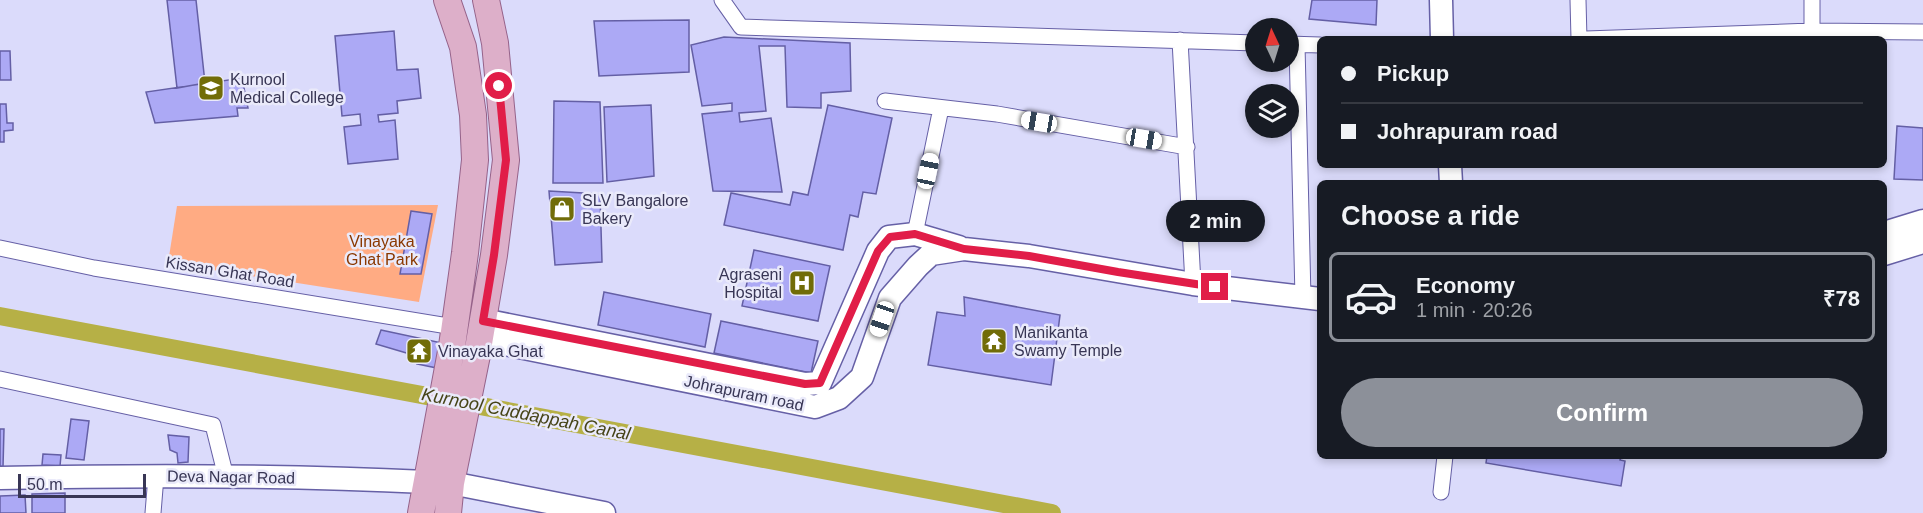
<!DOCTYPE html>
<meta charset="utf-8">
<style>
body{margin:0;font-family:Arial,sans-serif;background:#242831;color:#f1f3f6;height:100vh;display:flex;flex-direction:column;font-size:22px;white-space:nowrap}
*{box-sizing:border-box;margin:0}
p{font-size:20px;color:#9ea1a6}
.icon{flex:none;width:33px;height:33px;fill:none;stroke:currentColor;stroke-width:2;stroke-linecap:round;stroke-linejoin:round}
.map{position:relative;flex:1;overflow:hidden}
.details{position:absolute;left:1317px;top:180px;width:570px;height:279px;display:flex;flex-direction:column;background:#171b24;border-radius:9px;box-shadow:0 3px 9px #0003}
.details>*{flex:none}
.top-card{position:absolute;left:1317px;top:36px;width:570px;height:132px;border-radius:9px;box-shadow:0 3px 9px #0003;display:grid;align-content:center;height:132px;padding:0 24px;background:#171b24}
.needle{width:39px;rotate:356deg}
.controls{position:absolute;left:1245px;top:18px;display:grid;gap:12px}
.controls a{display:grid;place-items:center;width:54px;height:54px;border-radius:50%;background:#171b24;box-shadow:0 3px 9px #0003;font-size:30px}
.scale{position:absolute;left:18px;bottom:15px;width:128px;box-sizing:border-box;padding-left:6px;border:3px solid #383655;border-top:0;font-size:16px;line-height:21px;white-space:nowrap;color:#383655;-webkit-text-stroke:4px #eaeafa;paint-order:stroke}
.end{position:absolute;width:27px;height:27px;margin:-14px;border:8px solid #e11d48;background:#fff;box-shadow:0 0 0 3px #fff}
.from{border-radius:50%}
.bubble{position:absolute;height:42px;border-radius:21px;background:#171b24;box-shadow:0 3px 9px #0003;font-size:20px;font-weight:800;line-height:42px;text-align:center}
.car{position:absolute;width:18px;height:36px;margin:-18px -9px;border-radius:8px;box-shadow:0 0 4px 2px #0007;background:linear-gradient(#fff 24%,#345 0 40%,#fff 0 76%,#345 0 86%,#fff 0)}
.top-card b{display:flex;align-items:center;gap:21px;height:57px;font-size:22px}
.top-card b+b{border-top:2px solid #363941}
.top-card i{width:15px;height:15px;background:#f1f3f6}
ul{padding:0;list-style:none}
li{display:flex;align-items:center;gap:18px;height:90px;margin:0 12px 9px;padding:0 12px;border:3px solid transparent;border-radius:9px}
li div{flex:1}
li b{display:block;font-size:22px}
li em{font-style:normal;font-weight:800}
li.active{border-color:#8c9099}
li>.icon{width:54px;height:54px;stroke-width:1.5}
h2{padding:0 24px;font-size:27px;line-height:72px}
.action{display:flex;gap:12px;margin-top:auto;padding:12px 24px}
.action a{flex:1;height:69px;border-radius:36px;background:#8c9099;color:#fff;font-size:24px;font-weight:800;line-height:69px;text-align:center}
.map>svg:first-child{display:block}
.green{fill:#ffab83}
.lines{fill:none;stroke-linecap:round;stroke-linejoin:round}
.canal{stroke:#b6b046;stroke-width:18}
.building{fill:#aca9f5;stroke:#645fa5;stroke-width:1.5}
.street-casing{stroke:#6660a6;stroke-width:17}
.secondary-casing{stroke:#6660a6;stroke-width:25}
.primary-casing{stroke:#956289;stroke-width:28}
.street{stroke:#fff;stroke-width:15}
.secondary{stroke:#fff;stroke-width:22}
.primary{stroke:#ddafc9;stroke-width:26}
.route{stroke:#e11d48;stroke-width:8}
.labels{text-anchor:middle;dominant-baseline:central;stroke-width:5;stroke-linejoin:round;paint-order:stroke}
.poi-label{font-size:16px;fill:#383655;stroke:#eaeafa;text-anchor:start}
.park-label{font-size:16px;fill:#8a3801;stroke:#eaeafa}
.street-label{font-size:16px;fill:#383655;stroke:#eaeafa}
.water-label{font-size:18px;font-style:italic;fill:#464418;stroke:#eaeafa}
</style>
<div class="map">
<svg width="1923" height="513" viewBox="0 0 1923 513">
<rect width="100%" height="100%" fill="#dbdbfb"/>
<path class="green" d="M438 205 419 302 168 263 177 206Z"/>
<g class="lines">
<path class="canal" d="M0 316 1052 513"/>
</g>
<path class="building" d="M167 0H196L205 83 177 88Z
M1312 0H1377L1376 25 1309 19Z
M689 20V72L599 76 594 21Z
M394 31 397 70 418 69 421 98 397 101 398 113 378 115 379 122 395 120 398 159 348 164 344 127 361 125 360 114 342 116 335 36Z
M724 37 850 43 851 91 821 93V108L787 107 785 46H759L766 111 739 113 740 122 771 118 782 192 713 191 702 114 732 111V103L702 106 691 45Z
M0 51H10L11 80H0Z
M242 78 248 108H237L238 116 155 123 146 92Z
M554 101 600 102 603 183H553Z
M0 104H6L7 123H13V130L4 131V142H0Z
M651 105 654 176 607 182 604 107Z
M828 105 892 118 876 194 863 192 858 217 850 215 843 250 724 225 731 193 790 205 793 192 808 195Z
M1897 126 1923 128V180L1894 179Z
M549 191 600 194 602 262 555 265Z
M411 211 432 214 421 274H400Z
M754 250 830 266 818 321 742 306Z
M604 292 711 314 705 347 598 325Z
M964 297 1060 315 1051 385 928 365 937 312 965 316Z
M721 321 818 341 811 373 714 353Z
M381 330 442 343 437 368 417 364 420 357 376 344Z
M71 419 89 421 84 460 66 458Z
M0 429H4L3 467 0 466Z
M168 435 189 437 188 462 178 463 177 453 170 450Z
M43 454 61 455 60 466 42 465Z
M1487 456H1621L1620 460 1625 461 1621 486 1486 463Z
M65 493V513H32V494Z
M25 495 26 513H0V496Z"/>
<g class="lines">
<defs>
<path id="street" d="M722 0 741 27 1256 43
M1578 0 1579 39
M1812 0V31
M1586 39 1812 31 1923 32
M1180 40 1193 284
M1288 44 1320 45
M1297 45 1303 298
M885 101 997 114 1187 147
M915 234 941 108
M0 248 94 268 454 327
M0 379 213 425 226 477
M1441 492 1445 456
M153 513 156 476"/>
<path id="secondary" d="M1441 0 1442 39
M1450 165 1451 183
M1884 233 1923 221
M1884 254 1923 242
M483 320 805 384 820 383 878 251 889 237 915 234 959 247
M480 339 815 407 839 398 862 377 890 298 918 266 931 254 964 249 1029 256 1193 284 1320 299
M0 478C142 475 284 475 426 482
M451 483 604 513"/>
<path id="primary" d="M421 513 452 346 465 253 475 160 473 115 463 47 447 0
M448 513 451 483 477 355 494 255 506 160 495 43 486 0"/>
</defs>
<use href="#street" class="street-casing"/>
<use href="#secondary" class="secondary-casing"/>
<use href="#primary" class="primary-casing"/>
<use href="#street" class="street"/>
<use href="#secondary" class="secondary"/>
<use href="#primary" class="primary"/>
</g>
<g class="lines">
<path class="route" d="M499 86 506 160 494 255 483 321 805 384 820 383 878 251 890 237 915 234 964 249 1029 256 1118 272 1215 287"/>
</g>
<defs>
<symbol id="university-square" viewBox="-11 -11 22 22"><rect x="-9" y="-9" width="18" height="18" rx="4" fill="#716c08" stroke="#eaeafa"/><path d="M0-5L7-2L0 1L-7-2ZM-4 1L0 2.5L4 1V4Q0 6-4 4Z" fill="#fff"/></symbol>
<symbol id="shop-square" viewBox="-11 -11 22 22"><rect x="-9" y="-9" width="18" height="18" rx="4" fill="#716c08" stroke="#eaeafa"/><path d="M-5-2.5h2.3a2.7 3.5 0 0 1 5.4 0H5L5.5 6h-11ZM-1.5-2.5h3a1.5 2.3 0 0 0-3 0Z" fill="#fff"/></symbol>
<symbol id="hospital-square" viewBox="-11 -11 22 22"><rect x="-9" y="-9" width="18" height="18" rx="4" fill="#716c08" stroke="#eaeafa"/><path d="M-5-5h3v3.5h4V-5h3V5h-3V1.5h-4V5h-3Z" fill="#fff"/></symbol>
<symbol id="temple-square" viewBox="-11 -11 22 22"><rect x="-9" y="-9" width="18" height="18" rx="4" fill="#716c08" stroke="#eaeafa"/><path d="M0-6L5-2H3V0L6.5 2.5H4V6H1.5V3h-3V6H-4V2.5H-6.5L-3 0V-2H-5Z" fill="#fff"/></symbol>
</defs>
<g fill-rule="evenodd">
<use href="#university-square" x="196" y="73" width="30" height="30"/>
<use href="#shop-square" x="547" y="194" width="30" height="30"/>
<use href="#hospital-square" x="787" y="268" width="30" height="30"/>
<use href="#temple-square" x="979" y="326" width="30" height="30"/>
<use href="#temple-square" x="404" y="336" width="30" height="30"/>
</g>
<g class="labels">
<g class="poi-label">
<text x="230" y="79">Kurnool<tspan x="230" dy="18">Medical College</tspan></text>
<text x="582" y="200">SLV Bangalore<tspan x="582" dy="18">Bakery</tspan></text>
<text x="782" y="274" text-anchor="end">Agraseni<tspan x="782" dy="18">Hospital</tspan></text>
<text x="1014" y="332">Manikanta<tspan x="1014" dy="18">Swamy Temple</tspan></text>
<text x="438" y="351">Vinayaka Ghat</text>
</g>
<g class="park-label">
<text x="382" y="241">Vinayaka<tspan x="382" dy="18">Ghat Park</tspan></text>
</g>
<g class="street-label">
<text transform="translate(230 272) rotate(9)">Kissan Ghat Road</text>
<text transform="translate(744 393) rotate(12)">Johrapuram road</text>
<text transform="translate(231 477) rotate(1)">Deva Nagar Road</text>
</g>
<g class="water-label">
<text transform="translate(526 414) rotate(11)">Kurnool Cuddappah Canal</text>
</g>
</g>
</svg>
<div class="controls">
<a><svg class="needle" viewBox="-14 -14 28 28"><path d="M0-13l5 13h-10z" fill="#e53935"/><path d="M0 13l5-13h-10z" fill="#9ea1a6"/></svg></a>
<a><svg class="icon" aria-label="layers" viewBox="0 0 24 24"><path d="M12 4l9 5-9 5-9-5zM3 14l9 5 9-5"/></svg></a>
</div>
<div class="scale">50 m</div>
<i class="end from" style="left:499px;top:86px"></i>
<i class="end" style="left:1215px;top:287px"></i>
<div class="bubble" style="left:1166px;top:200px;width:99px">2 min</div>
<i class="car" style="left:1039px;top:122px;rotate:280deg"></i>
<i class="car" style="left:1144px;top:139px;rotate:100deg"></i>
<i class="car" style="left:928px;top:171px;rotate:12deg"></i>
<i class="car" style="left:882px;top:319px;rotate:199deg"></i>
<div class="top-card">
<b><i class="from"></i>Pickup</b>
<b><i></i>Johrapuram road</b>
</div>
<section class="details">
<h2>Choose a ride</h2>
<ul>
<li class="active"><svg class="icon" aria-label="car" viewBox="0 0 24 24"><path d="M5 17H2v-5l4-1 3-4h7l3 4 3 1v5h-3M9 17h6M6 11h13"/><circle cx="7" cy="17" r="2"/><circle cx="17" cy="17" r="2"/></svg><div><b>Economy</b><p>1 min · 20:26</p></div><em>₹78</em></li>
</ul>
<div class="action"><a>Confirm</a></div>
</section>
</div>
